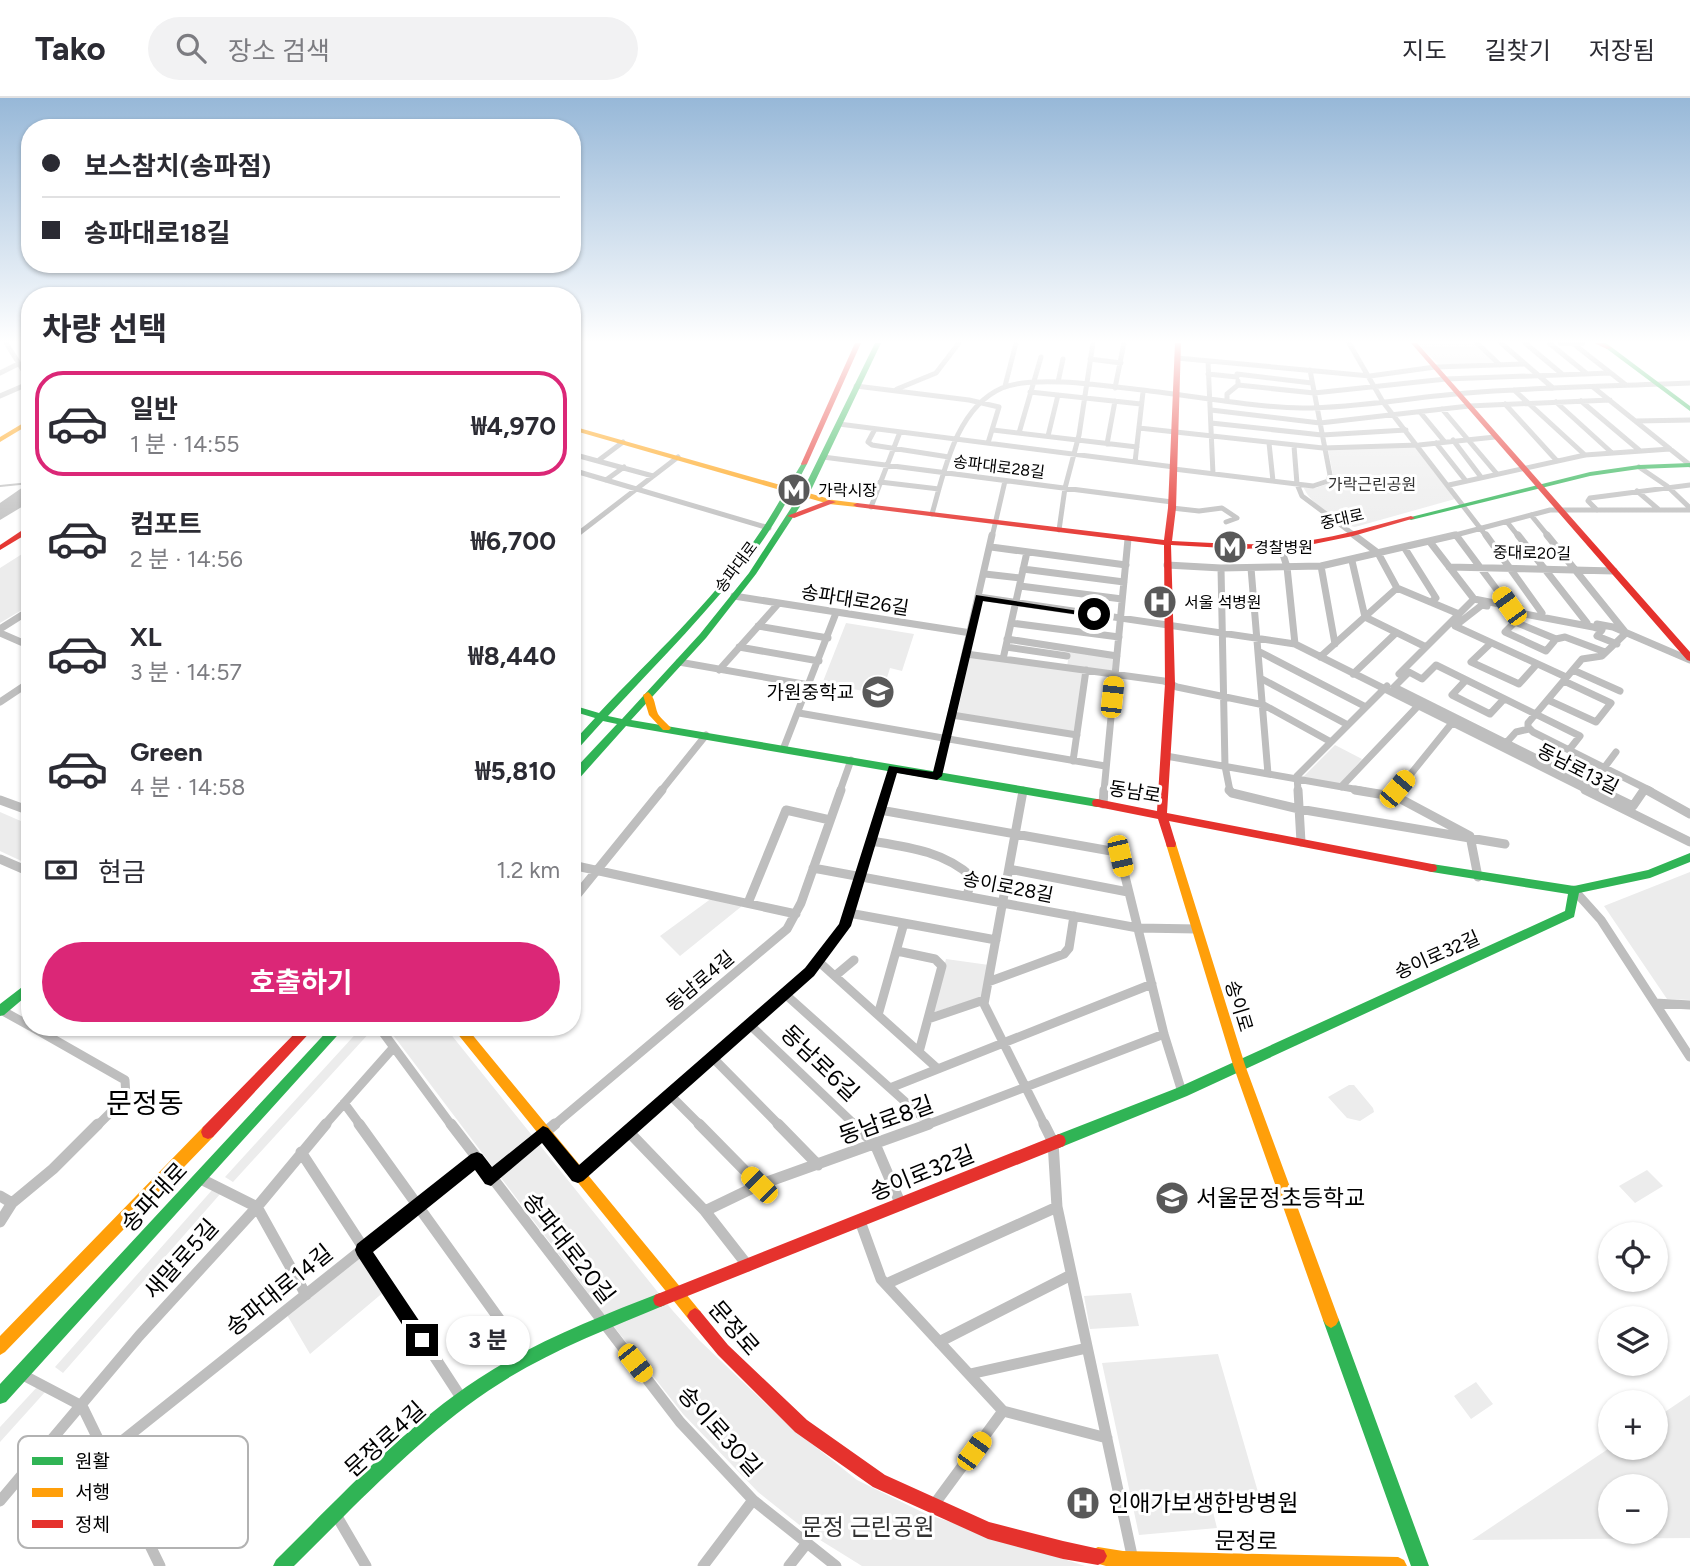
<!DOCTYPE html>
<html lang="ko">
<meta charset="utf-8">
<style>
body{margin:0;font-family:Figtree,"Noto Sans KR",sans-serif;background:#f2f2f3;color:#2b2b33;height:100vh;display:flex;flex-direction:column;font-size:26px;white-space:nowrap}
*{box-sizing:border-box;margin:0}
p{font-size:23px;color:#7c7c81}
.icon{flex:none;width:38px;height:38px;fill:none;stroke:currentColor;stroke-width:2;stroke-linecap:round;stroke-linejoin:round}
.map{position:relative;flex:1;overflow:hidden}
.sheet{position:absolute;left:21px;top:189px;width:560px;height:749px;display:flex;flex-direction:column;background:#fff;border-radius:28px;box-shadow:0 2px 5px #0004}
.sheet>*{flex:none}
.banner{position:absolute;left:21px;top:21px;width:560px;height:154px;border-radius:28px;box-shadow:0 2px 5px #0004;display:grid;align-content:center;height:154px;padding:0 21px;background:#fff}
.controls{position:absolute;left:1598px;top:1124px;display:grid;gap:14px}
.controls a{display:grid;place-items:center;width:70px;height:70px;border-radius:50%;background:#fff;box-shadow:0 2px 5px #0004;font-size:35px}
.end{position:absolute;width:32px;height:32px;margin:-16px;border:9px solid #000;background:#fff;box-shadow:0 0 0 4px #fff}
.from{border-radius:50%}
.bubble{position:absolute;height:49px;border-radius:24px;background:#fff;box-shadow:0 2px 5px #0004;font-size:23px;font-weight:700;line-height:49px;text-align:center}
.car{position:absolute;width:21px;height:42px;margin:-21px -10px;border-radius:9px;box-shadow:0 0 5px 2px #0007;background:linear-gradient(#f5c518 24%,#345 0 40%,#f5c518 0 76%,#345 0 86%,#f5c518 0)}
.banner b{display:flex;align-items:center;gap:24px;height:66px;font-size:26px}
.banner b+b{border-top:2px solid #e1e1e2}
.banner i{width:18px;height:18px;background:#2b2b33}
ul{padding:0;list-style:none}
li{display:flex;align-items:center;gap:21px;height:105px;margin:0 14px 10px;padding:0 7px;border:4px solid transparent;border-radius:28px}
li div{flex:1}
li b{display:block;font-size:26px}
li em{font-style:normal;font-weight:700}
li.on{border-color:#db2777}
li>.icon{width:63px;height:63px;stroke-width:1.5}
h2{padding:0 21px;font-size:32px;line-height:84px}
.pay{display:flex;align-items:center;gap:18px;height:77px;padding:0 21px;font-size:26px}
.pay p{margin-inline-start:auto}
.button{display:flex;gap:14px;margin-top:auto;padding:14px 21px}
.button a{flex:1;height:80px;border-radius:42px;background:#db2777;color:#fff;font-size:28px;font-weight:700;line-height:80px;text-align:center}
header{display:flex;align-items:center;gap:42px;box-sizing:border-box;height:98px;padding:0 35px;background:#fff;border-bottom:2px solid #e1e1e2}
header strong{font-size:33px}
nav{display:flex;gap:38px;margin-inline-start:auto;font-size:24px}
.search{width:490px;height:63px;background:#f2f2f3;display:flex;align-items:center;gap:18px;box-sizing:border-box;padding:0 24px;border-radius:38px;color:#7c7c81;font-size:26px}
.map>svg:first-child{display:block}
.green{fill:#ececec;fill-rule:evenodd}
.water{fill:#bfbfbf}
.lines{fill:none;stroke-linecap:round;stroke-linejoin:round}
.stream{stroke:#bfbfbf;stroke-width:2}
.street-far3{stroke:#bebebe;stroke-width:5}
.street-far2{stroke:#bebebe;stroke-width:7}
.street-far1{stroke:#bebebe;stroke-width:9}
.street{stroke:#bebebe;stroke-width:11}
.fast{fill:#30b455;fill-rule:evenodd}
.slow{fill:#ff9f0a;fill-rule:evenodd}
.jam{fill:#e5322d;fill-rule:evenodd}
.route{fill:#000}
.labels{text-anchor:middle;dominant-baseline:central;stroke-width:6;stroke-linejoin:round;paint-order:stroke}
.far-street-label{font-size:16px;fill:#000;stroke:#fff}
.far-park-label{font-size:16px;fill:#333;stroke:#fff}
.far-poi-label{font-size:16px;fill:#000;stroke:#fff;text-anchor:start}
.street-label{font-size:19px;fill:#000;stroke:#fff}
.poi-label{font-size:19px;fill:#000;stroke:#fff;text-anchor:end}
.near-street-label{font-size:23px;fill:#000;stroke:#fff}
.near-poi-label{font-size:23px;fill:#000;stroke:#fff;text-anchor:start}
.near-park-label{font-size:23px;fill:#333;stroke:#fff}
.near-quarter-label{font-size:28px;fill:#000;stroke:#fff}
.key{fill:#fff;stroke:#b2b2b2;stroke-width:2}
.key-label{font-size:19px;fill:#000}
</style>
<header>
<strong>Tako</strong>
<div class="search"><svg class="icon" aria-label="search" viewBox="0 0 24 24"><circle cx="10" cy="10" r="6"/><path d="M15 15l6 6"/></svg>장소 검색</div>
<nav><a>지도</a><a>길찾기</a><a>저장됨</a></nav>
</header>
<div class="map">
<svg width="1690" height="1468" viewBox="0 0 1690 1468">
<rect width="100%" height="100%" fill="#fff"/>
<path class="green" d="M1417 245H1474L1496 266H1438Z
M1418 348 1455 401 1355 429C1337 425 1309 405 1303 388L1316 390 1332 384 1333 377 1328 351Z
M30 451V507L0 525V470Z
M846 525 914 536 902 573 890 570 882 596 822 586Z
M1070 552 1115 558 1113 575 1067 568Z
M970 558 1084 573 1074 635 957 616Z
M1335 647 1362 661 1340 686 1303 679Z
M0 714 30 727V767L0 753Z
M1690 774V902L1667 901 1604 808Z
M712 800 742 808 680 858 660 838Z
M946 861 989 867 984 898 932 915Z
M362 929 372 932 233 1084 225 1079Z
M387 929H445L673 1213 699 1242 787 1326 857 1382 926 1416 1085 1468H862L812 1437 758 1394 683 1316 604 1216Z
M1349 987H1354L1373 1010 1374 1014 1360 1023 1347 1020 1328 999Z
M1647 1072 1663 1088 1635 1105 1619 1088Z
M213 1091 221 1095 63 1275 55 1269Z
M361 1157 385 1193 310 1256 287 1217Z
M1131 1195 1139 1228 1090 1231 1084 1198Z
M1218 1256 1258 1394 1209 1398 1217 1430 1139 1437 1102 1265Z
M1476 1284 1493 1306 1471 1321 1454 1298Z
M38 1288 46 1293 0 1344V1329Z
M1690 1297V1440L1472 1442 1611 1349H1656V1320ZM1610 1388H1656V1433H1610Z"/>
<path class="water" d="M26 387H30V404L0 422V405Z"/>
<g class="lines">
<path class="stream" d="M0 388 30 385"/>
<path class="street-far3" d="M6 245 30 283
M1349 245 1383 304 1487 439
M1477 245 1500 267
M1501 245 1553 290
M1525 245 1562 276
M1549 245 1586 275
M1560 245H1583
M1575 247 1626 287
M1177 260 1370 278 1435 269 1524 266
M1090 261 1121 265
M1208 263 1213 376
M0 275 18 266
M1208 276 1237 279
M1237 276 1312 285
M1058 284 1063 261
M1238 287 1314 295 1446 281 1610 275
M856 288 969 302 999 309 988 345
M1005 288 1016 245
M1593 289 1690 367
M1115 290 1124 245
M897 291 936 275 959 245
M1514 292 1585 357
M1030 294 1141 306
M0 298 30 285
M1227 302V296L1238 287V283
M1581 303 1639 352
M1556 304 1611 354
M1505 306 1557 363
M1442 311 1497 376
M1211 312 1320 325 1469 308 1610 302
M1420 314 1444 343
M1636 323 1690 322
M1211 325 1322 337 1406 332
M839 326 1174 369
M1139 330 1323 350 1419 347 1495 339
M875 331 868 344 872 347 949 359
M993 332 1137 349
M1019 335 1041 259
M1048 338 1058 297
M1453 342 1481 379
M1269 345 1273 383
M1436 345 1466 383
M1107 346 1115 303
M1294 348 1297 386 1302 398 1357 439
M572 356 653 378
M823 359 1172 404
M599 362 623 344
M1135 364 1143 294
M1639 369 1667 388 1690 410
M1174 371 1313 388 1328 383 1330 377 1310 272
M572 372 769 430
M606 382 624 369
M880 384 939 391
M1449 387 1585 357 1670 351
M1637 393 1658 411
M871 409 900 334
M1172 410 1199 413 1222 410 1237 420 1226 424
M1597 412 1588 403 1590 400 1690 387
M932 416C944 374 956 310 1002 290 1035 276 1114 289 1150 293 1201 299 1252 309 1303 310 1358 310 1413 299 1467 295 1541 289 1616 288 1690 285
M1531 417 1549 439
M1507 424 1519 439
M1059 432 1065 390 1079 337 1093 245
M574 439 678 359
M992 439 1005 383
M1448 439 1550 412H1690"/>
<path class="street-far2" d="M1354 437 1378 455 1397 490
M1456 437 1509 508
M1486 437 1542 515
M1518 437 1587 525
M1547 437 1626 535 1602 558 1582 561 1528 625V629L1533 634 1651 693
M572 441 577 437
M1280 447 1287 469 1295 546
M991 449 1126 467
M1404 449 1436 500 1431 504
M1352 463 1365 519 1426 549
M1167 467 1221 470 1321 468 1455 437
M1321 468 1335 546
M1449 469 1614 473
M1221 470 1225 668 1230 693
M1251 470 1268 676
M1023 471 1124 484
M985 476 1021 480
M1020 488 1122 501
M734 498 971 535
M979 499 1295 546 1589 693
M1474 501 1520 510
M1487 508 1482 507 1455 528 1566 579
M1515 524 1556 541 1546 553 1505 534Z
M1515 524 1514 514 1593 529 1602 532 1597 538 1617 546
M1011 525 1119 539
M1597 526 1613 529 1690 562
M758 528 828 540
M0 531 30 512
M0 535 30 548
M1007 541 1117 558
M1556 541 1565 539 1605 554
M1491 545 1471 564 1519 586 1537 566
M739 549 819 563
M1006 549 1067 558
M1260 554 1366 609
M966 556 1164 583 1177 589 1264 607 1331 644
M1320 559 1397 490 1459 516
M1003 561 1027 454
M679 564 809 587
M719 572 778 506
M1573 572 1620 593
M1353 576 1396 535
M1399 576 1474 501 1430 444
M1262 581 1348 627
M1466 582 1452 597 1490 616 1504 601
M1548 602 1596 624 1611 605 1564 583
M0 604 30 584
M799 615 1105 668
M952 617 1077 637
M1506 645 1516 634 1529 631
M784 649 836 515
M1569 652 1580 638 1436 567 1422 581 1409 574 1394 589 1603 693
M1166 658 1365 693
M1073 663 1086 572
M1604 670 1616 654
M937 678 992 437
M1341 689 1418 608
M661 693 706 637
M840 693 851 662
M886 693 893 671
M1104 693 1128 441
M1298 693 1297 678 1387 588
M1397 693 1452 625
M1643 693 1645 690"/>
<path class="street-far1" d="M1229 692 1232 695 1299 711 1505 746
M1298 692 1301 744
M1355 692 1397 699 1470 738 1478 779
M1397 692V699
M1585 692 1690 744
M1600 692 1633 708 1644 692
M1647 692 1690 716
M1023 693 984 906 1045 1028
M0 702 30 713
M1103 706 1104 692
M880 712 1111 753 1120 758 1164 936 1182 994
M871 743C908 749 943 753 972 779L967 798
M0 761 30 774
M572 767 796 816
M813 770 1138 830 1197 831
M1009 771 1128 794
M1574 792 1601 822 1690 959
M572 803 662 692
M748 805 786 712 830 722
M849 815 996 842
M897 853 935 861 942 868 919 954
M818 863 938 971
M835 878 854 862
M988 884 1064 856 1069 850 1074 818
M785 896 930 1026
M1655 905 1690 907
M1 912 30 928
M878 917 904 825
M928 921 984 902
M749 926 856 1028
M32 929 125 982 126 999 97 1028
M379 929 452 1028
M712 959 780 1028
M890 990 1152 886
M669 996 701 1028
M344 1005 361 1028
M324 1028 394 949
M553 1028 787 831 801 805 841 692
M634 1028 809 874 845 828 887 692
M924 1028 1164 936"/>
<path class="street" d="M359 1026 528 1261
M451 1026 680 1324 753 1402 836 1468
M699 1026 759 1087
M778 1026 818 1067
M854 1026 875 1046 901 1107
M1044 1026 1053 1044 1057 1109 1133 1462
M628 1033 705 1113 748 1168
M301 1054 462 1301
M578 1077 636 1026
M199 1080 257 1109 306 1197
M491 1080 555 1026
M0 1098 12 1105
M705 1113 759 1087 929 1026
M860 1123 881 1181 1003 1313 1107 1340
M0 1124 12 1105 53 1071 98 1026
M886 1186 1057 1109
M939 1244 1071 1177
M21 1276 82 1308 160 1468
M970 1276 1087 1250
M107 1355 476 1061
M0 1403 139 1238 257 1109 326 1026
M933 1408 1003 1313
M335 1415 366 1468
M703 1468 753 1402
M789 1468 807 1445"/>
<path class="fast" d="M875 245H881L812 390 756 476 706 540 631 622 1097 701 1101 702 1102 705 1101 708 1097 709 626 628 576 684 572 685V674L617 626 603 623 575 654 572 655V645L595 620 572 613V607L599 615C652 559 710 506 754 443 772 418 786 391 802 365H806L807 366C792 394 777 423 758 449 713 509 659 563 608 618L622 621 700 536 749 475 804 390Z
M1599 245H1606L1690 308V313Z
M1690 365V369L1639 371 1590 378 1411 422 1407 420 1590 374 1639 367Z
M1690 755V764L1650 780 1579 795 1574 819 1187 998 1059 1050 1054 1048 1052 1043 1054 1038 1177 990 1565 813 1568 796 1432 774 1428 773 1427 770 1428 767 1432 766 1574 788 1648 772Z
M30 883V895L4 917 0 918V906Z
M331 929H345L6 1304 0 1306V1286Z
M660 1195 665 1197 667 1202 665 1207C605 1232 542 1256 488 1293 416 1342 356 1407 294 1468H273L276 1462C340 1399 402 1331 478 1281 534 1244 598 1219 660 1195Z
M1331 1214 1336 1217 1339 1222 1429 1468H1411L1323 1222 1326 1217Z"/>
<path class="slow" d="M30 321V326L0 344V339Z
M572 328 833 402 857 405 861 407 857 409 829 406 572 332Z
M648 594C656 600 654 607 658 616 661 621 667 625 671 630L669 632H663L649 617 643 597Z
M1171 742 1175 743 1176 746 1245 967 1339 1222 1336 1227 1331 1230 1326 1227 1323 1222 1233 967 1166 746 1167 743Z
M452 929H466L700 1213 703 1218 700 1223 695 1226 690 1223Z
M208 1027 213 1029 215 1034 213 1039 5 1254 0 1257V1238L203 1029Z
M1098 1449 1123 1453 1398 1459 1404 1462 1407 1468H1106L1092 1464 1089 1458 1092 1452Z"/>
<path class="jam" d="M855 245H861L807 366 802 367 801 366Z
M1175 245H1181L1176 410 1172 443C1216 445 1262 449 1306 443 1342 438 1376 427 1411 418L1415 420 1353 438 1304 448 1243 451 1171 447 1175 586 1167 715 1432 766 1436 767 1437 770 1436 773 1432 774 1169 723 1176 746 1175 749H1167L1166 746 1158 721 1093 708 1092 705 1093 702 1097 701 1157 713 1165 586 1164 447 857 409 853 407 857 405 1164 442 1168 410Z
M1411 245H1417L1690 554V563L1687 562Z
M1594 245H1602L1612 250 1607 251Z
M829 402 836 404 794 420 787 418Z
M27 429H30V434L0 452V447Z
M301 929H315L213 1039 208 1041 203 1039 201 1034 203 1029Z
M1059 1036 1064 1038 1066 1043 1064 1048 660 1209 655 1207 653 1202 655 1197Z
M695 1210 700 1213 728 1247 807 1322 885 1377 989 1424 1063 1443 1104 1452 1107 1458 1104 1464 1098 1467 1063 1461 988 1441 873 1389 795 1334 718 1257 690 1223 687 1218 690 1213Z"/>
</g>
<linearGradient id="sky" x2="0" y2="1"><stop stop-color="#97b8d8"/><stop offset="0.54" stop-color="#fff"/><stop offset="1" stop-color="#fff" stop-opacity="0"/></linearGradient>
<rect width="1690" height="451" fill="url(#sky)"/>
<path class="route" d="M976 497 1098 516 1094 519 983 503 942 678 937 682 897 675 851 828 814 878 583 1083 578 1085 572 1083 542 1045 491 1088 485 1086 475 1072 373 1154 428 1236 431 1242 428 1248 422 1250 416 1248 357 1157 355 1152 357 1146 471 1056 477 1054 482 1056 492 1069 543 1028 548 1030 579 1067 805 870 839 826 889 668 933 674Z"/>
<defs>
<symbol id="metro-disc" viewBox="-11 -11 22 22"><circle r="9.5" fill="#595959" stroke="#fff"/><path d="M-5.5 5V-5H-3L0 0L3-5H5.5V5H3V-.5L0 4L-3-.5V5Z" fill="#fff"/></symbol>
<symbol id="hospital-disc" viewBox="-11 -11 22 22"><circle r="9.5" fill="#595959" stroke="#fff"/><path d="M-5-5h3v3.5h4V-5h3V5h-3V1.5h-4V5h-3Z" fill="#fff"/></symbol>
<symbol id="school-disc" viewBox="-11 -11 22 22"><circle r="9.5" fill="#595959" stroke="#fff"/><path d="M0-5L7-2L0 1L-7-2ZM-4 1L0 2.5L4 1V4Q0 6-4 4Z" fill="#fff"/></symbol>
</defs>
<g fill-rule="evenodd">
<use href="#metro-disc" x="775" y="373" width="38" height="38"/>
<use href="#metro-disc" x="1211" y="430" width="38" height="38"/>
<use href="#hospital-disc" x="1141" y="485" width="38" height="38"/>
<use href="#school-disc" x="859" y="575" width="38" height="38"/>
<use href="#school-disc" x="1153" y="1081" width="38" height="38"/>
<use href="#hospital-disc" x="1064" y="1386" width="38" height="38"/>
</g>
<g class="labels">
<g class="far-street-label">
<text transform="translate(999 369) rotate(7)">송파대로28길</text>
<text transform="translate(1342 421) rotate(-13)">중대로</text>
<text transform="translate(1532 455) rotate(1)">중대로20길</text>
<text transform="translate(736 469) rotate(-53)">송파대로</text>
</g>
<g class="far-park-label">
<text x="1372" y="386">가락근린공원</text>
</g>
<g class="far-poi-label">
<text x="818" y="392">가락시장</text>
<text x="1254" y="449">경찰병원</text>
<text x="1184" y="504">서울 석병원</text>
</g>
<g class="street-label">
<text transform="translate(855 502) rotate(9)">송파대로26길</text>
<text transform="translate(1578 671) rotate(27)">동남로13길</text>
<text transform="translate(1135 694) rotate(9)">동남로</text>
<text transform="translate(1008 789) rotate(11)">송이로28길</text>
<text transform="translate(1437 857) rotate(-24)">송이로32길</text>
<text transform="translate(700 883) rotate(-40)">동남로4길</text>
<text transform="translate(1239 908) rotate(73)">송이로</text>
</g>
<g class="poi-label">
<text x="854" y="594">가원중학교</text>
</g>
<g class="near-street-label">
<text transform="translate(820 965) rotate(44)">동남로6길</text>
<text transform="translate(886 1022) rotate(-20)">동남로8길</text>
<text transform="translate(922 1075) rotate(-22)">송이로32길</text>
<text transform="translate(154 1099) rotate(-47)">송파대로</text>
<text transform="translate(569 1150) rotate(52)">송파대로20길</text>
<text transform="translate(181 1161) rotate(-48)">새말로5길</text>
<text transform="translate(279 1192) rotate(-39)">송파대로14길</text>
<text transform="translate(734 1230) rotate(49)">문정로</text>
<text transform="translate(720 1333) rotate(48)">송이로30길</text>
<text transform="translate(385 1341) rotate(-42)">문정로4길</text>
<text transform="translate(1246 1443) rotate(1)">문정로</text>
</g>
<g class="near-poi-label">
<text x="1196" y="1100">서울문정초등학교</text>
<text x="1108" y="1405">인애가보생한방병원</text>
</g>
<g class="near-park-label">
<text x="868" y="1429">문정 근린공원</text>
</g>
<g class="near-quarter-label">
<text x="145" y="1005">문정동</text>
</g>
</g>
<rect x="18" y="1338" width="230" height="112" rx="10" class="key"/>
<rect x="32" y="1359" width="31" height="8" fill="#30b455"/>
<rect x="32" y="1390" width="31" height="9" fill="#ff9f0a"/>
<rect x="32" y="1422" width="31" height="8" fill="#e5322d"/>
<g class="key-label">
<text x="75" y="1370">원활</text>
<text x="75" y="1401">서행</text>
<text x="75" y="1433">정체</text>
</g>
</svg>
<div class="controls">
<a><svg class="icon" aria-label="locate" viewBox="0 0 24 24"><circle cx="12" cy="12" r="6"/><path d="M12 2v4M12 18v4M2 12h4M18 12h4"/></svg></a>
<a><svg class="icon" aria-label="layers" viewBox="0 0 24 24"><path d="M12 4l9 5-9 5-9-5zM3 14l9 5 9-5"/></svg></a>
<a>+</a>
<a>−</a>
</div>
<i class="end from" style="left:1094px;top:516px"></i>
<i class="end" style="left:422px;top:1242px"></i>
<div class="bubble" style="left:446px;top:1218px;width:84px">3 분</div>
<i class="car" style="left:1509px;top:508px;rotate:324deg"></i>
<i class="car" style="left:1112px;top:599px;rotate:6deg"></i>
<i class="car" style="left:1397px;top:691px;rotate:40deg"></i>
<i class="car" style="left:1120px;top:758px;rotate:167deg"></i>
<i class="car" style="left:759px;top:1087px;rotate:315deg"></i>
<i class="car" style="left:635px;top:1265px;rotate:142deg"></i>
<i class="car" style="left:974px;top:1353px;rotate:36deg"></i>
<div class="banner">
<b><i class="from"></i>보스참치(송파점)</b>
<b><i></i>송파대로18길</b>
</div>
<section class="sheet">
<h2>차량 선택</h2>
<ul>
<li class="on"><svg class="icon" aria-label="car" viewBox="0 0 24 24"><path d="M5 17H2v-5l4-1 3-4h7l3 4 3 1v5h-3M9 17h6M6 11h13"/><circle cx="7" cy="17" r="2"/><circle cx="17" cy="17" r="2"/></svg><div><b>일반</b><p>1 분 · 14:55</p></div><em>₩4,970</em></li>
<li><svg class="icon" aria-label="car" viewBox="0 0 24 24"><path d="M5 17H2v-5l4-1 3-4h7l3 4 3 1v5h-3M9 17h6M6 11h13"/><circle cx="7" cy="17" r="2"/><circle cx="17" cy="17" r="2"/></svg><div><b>컴포트</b><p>2 분 · 14:56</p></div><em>₩6,700</em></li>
<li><svg class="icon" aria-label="car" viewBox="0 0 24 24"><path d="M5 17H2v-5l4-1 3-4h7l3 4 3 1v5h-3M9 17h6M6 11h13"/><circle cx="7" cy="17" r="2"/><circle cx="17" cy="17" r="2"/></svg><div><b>XL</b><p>3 분 · 14:57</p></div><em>₩8,440</em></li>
<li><svg class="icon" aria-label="car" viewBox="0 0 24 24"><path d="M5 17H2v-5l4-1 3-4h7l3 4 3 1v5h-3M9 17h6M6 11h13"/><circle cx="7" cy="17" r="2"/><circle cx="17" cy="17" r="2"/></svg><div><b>Green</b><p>4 분 · 14:58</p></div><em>₩5,810</em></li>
</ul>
<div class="pay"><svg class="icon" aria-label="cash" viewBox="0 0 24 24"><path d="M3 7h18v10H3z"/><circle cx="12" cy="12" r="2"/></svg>현금<p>1.2 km</p></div>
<div class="button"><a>호출하기</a></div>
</section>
</div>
